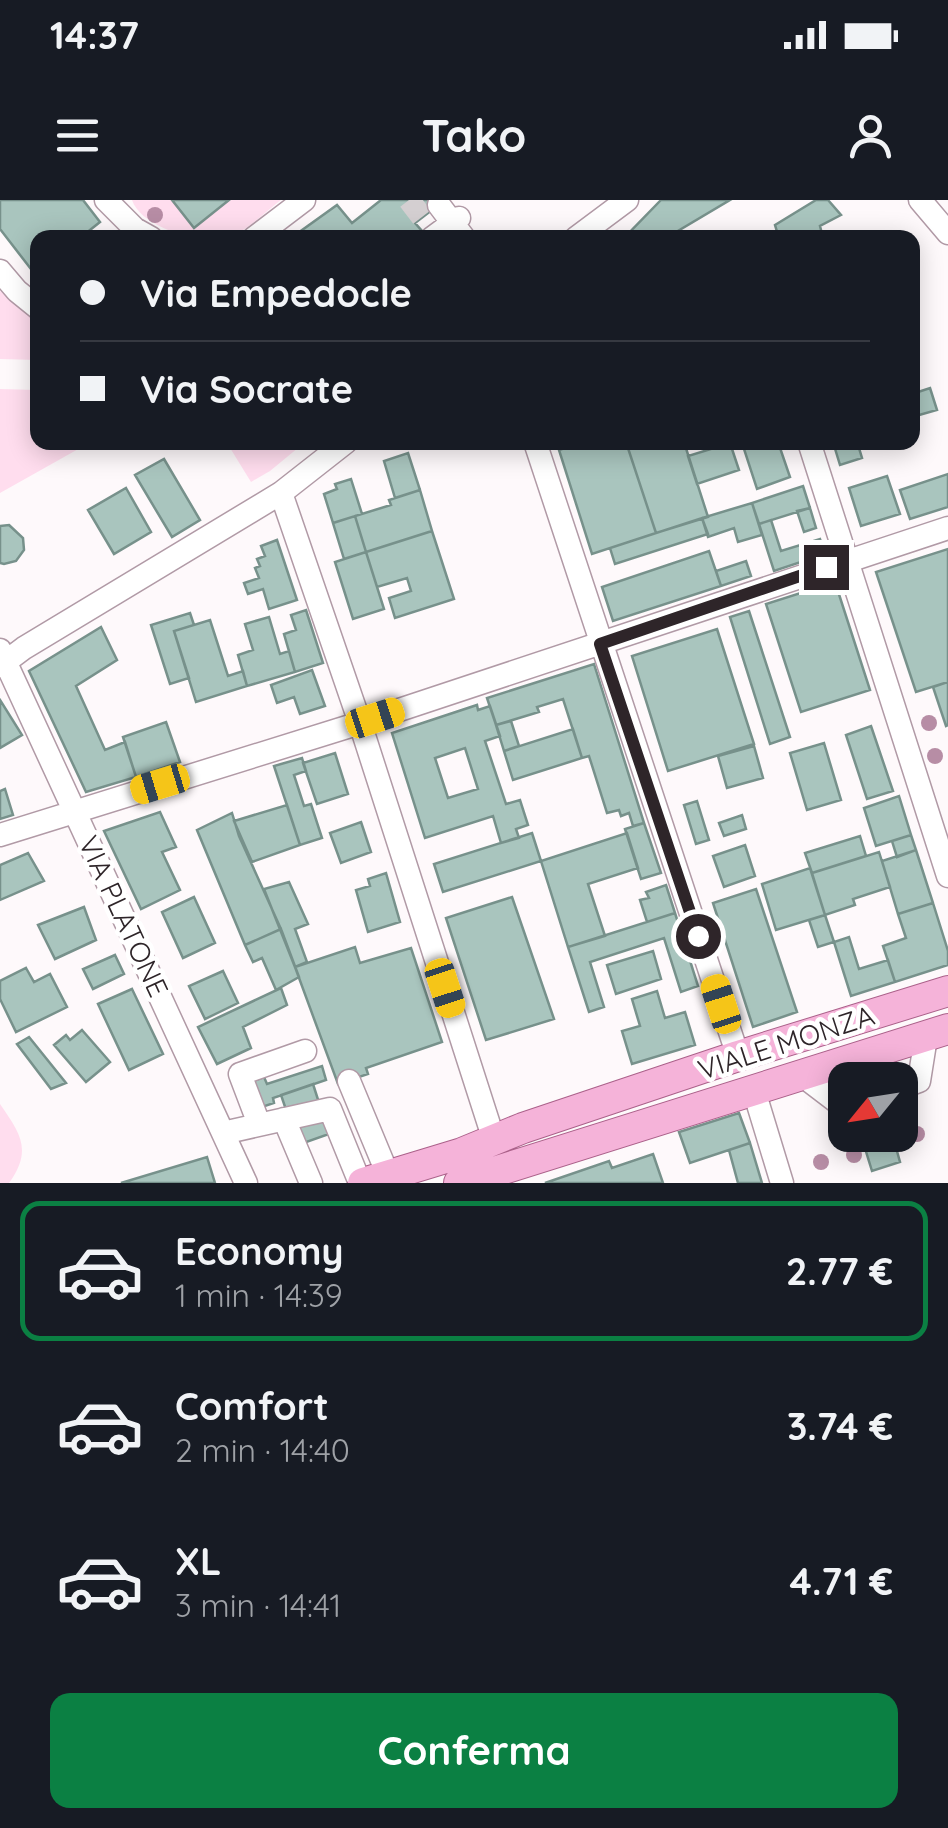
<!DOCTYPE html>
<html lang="it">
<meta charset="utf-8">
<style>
body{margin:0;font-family:Quicksand,sans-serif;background:#242831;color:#f1f3f6;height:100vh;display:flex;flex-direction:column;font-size:38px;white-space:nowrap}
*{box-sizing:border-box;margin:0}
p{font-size:32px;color:#9ea1a6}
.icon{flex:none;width:55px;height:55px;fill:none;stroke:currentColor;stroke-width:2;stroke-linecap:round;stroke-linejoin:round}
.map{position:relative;height:983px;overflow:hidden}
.side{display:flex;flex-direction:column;background:#171b24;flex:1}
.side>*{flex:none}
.guide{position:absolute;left:30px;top:30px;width:890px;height:220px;border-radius:20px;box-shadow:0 5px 25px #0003;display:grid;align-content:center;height:220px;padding:0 50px;background:#171b24}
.needle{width:65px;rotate:240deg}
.fabs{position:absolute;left:828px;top:862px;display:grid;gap:20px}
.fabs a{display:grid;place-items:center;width:90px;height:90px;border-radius:20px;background:#171b24;box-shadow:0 5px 25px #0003;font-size:50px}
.end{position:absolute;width:45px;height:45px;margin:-22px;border:12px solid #2e2529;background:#fff;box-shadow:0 0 0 5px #fff}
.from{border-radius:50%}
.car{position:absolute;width:30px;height:60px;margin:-30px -15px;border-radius:12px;box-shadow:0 0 8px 2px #0007;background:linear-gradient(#f5c518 24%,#345 0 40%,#f5c518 0 76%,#345 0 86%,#f5c518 0)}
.guide b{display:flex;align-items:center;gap:35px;height:95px;font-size:38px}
.guide b+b{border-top:2px solid #363941}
.guide i{width:25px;height:25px;background:#f1f3f6}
ul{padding:18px 0 0;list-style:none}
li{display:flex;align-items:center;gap:30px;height:140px;margin:0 20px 15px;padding:0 30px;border:5px solid transparent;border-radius:20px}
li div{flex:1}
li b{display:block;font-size:38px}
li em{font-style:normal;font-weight:800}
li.on{border-color:#0b8043}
li>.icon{width:90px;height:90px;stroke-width:1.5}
.button{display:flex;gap:20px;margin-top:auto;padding:20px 50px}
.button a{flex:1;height:115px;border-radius:20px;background:#0b8043;color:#fff;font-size:40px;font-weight:800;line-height:115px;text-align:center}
.status{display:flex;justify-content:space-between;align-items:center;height:70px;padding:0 50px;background:#171b24;direction:ltr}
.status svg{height:28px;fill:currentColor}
header{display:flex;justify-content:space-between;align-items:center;height:130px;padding:0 50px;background:#171b24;font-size:45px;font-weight:800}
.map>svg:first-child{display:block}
.green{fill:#fde}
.building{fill:#a9c5be;stroke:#77918b;stroke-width:2.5;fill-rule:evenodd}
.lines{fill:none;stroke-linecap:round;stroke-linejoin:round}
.minor-tunnel{stroke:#d4cfd1;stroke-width:22;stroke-dasharray:22 11;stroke-linecap:butt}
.minor-casing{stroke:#b19aa6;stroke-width:25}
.major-casing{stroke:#ab618a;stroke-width:32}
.minor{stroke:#fff;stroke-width:22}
.major{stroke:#f5b3d9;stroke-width:30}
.tree{fill:#b78da5}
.route{stroke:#2e2529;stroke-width:12}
.labels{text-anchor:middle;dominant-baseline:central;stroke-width:9;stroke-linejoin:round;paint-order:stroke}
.street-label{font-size:28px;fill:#2e2529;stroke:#fff}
</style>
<div class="status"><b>14:37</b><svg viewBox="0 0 49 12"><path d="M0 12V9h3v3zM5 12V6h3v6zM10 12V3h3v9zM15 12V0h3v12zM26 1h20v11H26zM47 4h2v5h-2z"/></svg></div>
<header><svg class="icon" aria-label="menu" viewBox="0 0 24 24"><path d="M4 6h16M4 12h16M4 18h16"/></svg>Tako<svg class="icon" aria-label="person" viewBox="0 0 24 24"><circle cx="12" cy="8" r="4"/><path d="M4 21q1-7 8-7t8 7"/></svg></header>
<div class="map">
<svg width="948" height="983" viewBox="0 0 948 983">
<rect width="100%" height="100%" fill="#fef9fb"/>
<path class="green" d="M132 0H172L194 27 229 0H281C269 9 243 34 229 37 202 45 141 28 132 0Z
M0 91 37 119V160L0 159Z
M0 189 37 190 38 242 89 243 0 293Z
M227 243H304L270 271 251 282Z
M0 904C20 933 33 950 9 983H0Z"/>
<path class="building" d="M0 0H83L100 22 80 38H38V71L34 73 0 29Z
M172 0H229L194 28Z
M381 0H445L415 23 422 31 414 38H340L338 35 291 38 337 5 352 23Z
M661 0H730L666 38H624Z
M816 0H828L841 15 820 26 823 38H779L775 25Z
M930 188 937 210 912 217V194Z
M582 242H626L656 333 592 354 559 250Z
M626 242H684L708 317 656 333Z
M762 242H778L790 277 757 289 744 249Z
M833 242H877L859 248 862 258 840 265Z
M730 243 739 270 697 284 688 256Z
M408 253 420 290 395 298 384 261Z
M164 259 200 320 172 337 135 275Z
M948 274V307L910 319 900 290Z
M887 276 900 314 861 326 849 288Z
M351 279 362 314 333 323 324 294 337 289 335 284Z
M803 286 810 308 759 324 752 303Z
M126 288 151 332 114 354 88 310Z
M420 290 432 331 366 352 355 316 391 305 389 300Z
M752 303 762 335 738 342 734 328 708 337 702 318Z
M810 308 816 328 804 332 797 311Z
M355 316 366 352 344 359 333 323Z
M702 318 708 334 615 364 610 348Z
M771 320 781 351 820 339 825 354 774 371 759 324Z
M9 325 23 338 24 350 16 361 4 364 0 363V326Z
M432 331 454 399 395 418 389 398 411 391 407 378 377 387 366 352Z
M277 340 297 400 269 409 263 389 248 394 244 383 259 378 255 368 260 366 257 359 265 356 261 346Z
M948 349V482L916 492 876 372Z
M709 351 721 386 613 421 602 387Z
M366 352 384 409 353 419 335 362Z
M746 361 751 376 721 386 716 371Z
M835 382 870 490 801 512 766 404Z
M306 410 323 463 295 472 284 434 296 430 291 415Z
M749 411 790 537 770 544 730 417Z
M190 413 194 425 174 431 189 478 170 484 151 425Z
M269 417 280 454 289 451 295 472 247 486 238 455 253 450 245 424Z
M210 420 228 476 243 471 247 486 196 502 174 431Z
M101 427 117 460 76 486 105 550 125 542 136 577 86 592 29 471Z
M717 429 754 544 668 571 632 456Z
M594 464 644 623 633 626 629 613 621 616 619 610 607 613 589 556 582 558 563 499 537 507 539 512 496 525 487 498Z
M312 470 325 506 300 514 294 497 277 503 271 485Z
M948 482V525L946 526 933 487Z
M0 500 22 535 0 548Z
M477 505 478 510 490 506 500 536 485 541 506 604 520 600 528 625 516 629 519 638 501 643 493 616 425 638 392 533ZM465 548 478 589 448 598 435 558Z
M511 521 519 546 504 551 496 525Z
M166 522 180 562 136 577 123 537Z
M871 526 893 591 867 599 846 535Z
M573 529 582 558 513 580 504 551Z
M824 543 841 600 807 610 790 553Z
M754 546 763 578 727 588 718 556Z
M335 553 348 594 317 604 303 563Z
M302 558 306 571 294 575 304 606 311 604 322 638 300 645 274 566Z
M5 589 13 615 0 619V591Z
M899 596 911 635 876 646 864 608Z
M697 601 709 640 696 644 684 605Z
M287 605 300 645 252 662 234 621Z
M160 612 176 647 162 652 180 690 141 709 104 631Z
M232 613 239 636 281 729 245 745 197 630Z
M742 615 746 629 724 636 719 623Z
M361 622 371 652 341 663 330 633Z
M644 623 661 673 641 679 625 629Z
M532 633 541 661 443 692 434 664Z
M627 633 638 668 588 684 605 736 568 747 541 661Z
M911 635 916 650 897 657 892 641Z
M860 636 866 656 812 673 805 653Z
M745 645 755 676 724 687 713 656Z
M916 650 933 703 898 714 882 661Z
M879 652 890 687 853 699 855 705 825 715 812 673Z
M28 653 44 681 0 700V665Z
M810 668 825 715 776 730 762 684Z
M386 673 400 722 368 732 356 690 370 686 368 679Z
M289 682 308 724 295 729 307 762 295 767 264 689Z
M666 685 675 713 647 722 640 700 649 698 646 692Z
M756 689 797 812 753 827 713 703Z
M194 697 215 743 183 758 162 712Z
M512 697 554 819 486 840 446 718Z
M933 703 948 751V765L895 782 883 746 906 738 898 714Z
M84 707 96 740 55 759 38 725Z
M675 713 698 786 681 792 664 738 590 762 604 807 589 812 568 747Z
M825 715 834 742 818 747 809 720Z
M281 729 299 777 276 790 262 758 253 762 245 745Z
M849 737 859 769 888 760 895 782 851 796 834 742Z
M355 747 360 763 411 748 442 842 366 868 368 874 338 884 295 767Z
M653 751 661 779 616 794 607 765Z
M115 755 124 774 93 789 83 769Z
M26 768 34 782 50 774 67 807 16 832 0 799V781Z
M223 771 238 803 205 819 189 786Z
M281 788 287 805 243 827 251 848 217 864 198 827Z
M132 789 163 854 129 870 98 804Z
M657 791 665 818 685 812 695 845 632 864 622 831 640 826 632 799Z
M82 830 110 862 86 882 54 845 66 835 70 840Z
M29 837 66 883 51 889 17 844Z
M322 866 326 880 273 898 274 903 259 908 250 882 264 877 267 884Z
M313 884 329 934 298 945 281 895Z
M739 913 750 943 690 963 679 932Z
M893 937 900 962 872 971 864 945Z
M750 943 762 983H738L729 950Z
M653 954 663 983H545L609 961 612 968Z
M207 957 215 983H121Z"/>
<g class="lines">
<path class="minor-tunnel" d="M409 0 422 17"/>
<defs>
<path id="minor" d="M106 0 135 29 151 38
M920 0 948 33
M439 5 464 38
M254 38 304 0
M432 38 459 18
M576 38 627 0
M0 71 17 91 38 108
M535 242 738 856
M809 242 948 676
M281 293 360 523 494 940
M0 450 246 983
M0 466 24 448 281 293 346 242
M0 635 360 523 948 328
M803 876 845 908
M349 881 388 975
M900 888 919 881 926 837
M754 891 782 983
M284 919 311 983
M259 924 240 874 305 851
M223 933 330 909 360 983"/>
<path id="major" d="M363 983 462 953 523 928 738 856 948 791
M459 983 948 829"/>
</defs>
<use href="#minor" class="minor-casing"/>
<use href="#major" class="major-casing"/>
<use href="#minor" class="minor"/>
<use href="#major" class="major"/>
</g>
<g class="tree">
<circle cx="155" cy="15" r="8"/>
<circle cx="929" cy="523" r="8"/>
<circle cx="935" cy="556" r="8"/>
<circle cx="917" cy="934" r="8"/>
<circle cx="854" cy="955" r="8"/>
<circle cx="821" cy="962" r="8"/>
</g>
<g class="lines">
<path class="route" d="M698 736 600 444 826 367"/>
</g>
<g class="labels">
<g class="street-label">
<text transform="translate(124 716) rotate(65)">VIA PLATONE</text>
<text transform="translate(786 842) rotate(-18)">VIALE MONZA</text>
</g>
</g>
</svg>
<div class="fabs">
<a><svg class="needle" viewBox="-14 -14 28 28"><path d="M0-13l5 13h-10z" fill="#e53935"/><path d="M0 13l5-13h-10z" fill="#9ea1a6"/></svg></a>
</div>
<i class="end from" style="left:698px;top:736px"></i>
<i class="end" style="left:826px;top:367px"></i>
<i class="car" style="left:375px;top:518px;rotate:72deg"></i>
<i class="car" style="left:160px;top:584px;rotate:253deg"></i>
<i class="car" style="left:445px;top:788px;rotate:162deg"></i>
<i class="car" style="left:721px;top:804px;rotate:342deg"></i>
<div class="guide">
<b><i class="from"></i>Via Empedocle</b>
<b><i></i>Via Socrate</b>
</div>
</div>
<section class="side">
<ul>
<li class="on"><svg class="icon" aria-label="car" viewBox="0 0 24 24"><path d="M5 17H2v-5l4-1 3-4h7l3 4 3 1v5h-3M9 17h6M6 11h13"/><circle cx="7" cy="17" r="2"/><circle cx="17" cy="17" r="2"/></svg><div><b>Economy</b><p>1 min · 14:39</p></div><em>2.77 €</em></li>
<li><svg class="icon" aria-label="car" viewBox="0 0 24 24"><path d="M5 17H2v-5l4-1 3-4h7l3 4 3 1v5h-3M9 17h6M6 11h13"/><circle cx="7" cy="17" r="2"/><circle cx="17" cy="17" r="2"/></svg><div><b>Comfort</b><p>2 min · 14:40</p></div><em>3.74 €</em></li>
<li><svg class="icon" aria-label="car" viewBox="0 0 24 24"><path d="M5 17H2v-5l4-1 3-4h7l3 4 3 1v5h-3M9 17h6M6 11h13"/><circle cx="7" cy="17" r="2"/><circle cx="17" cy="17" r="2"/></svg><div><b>XL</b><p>3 min · 14:41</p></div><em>4.71 €</em></li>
</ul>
<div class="button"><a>Conferma</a></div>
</section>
